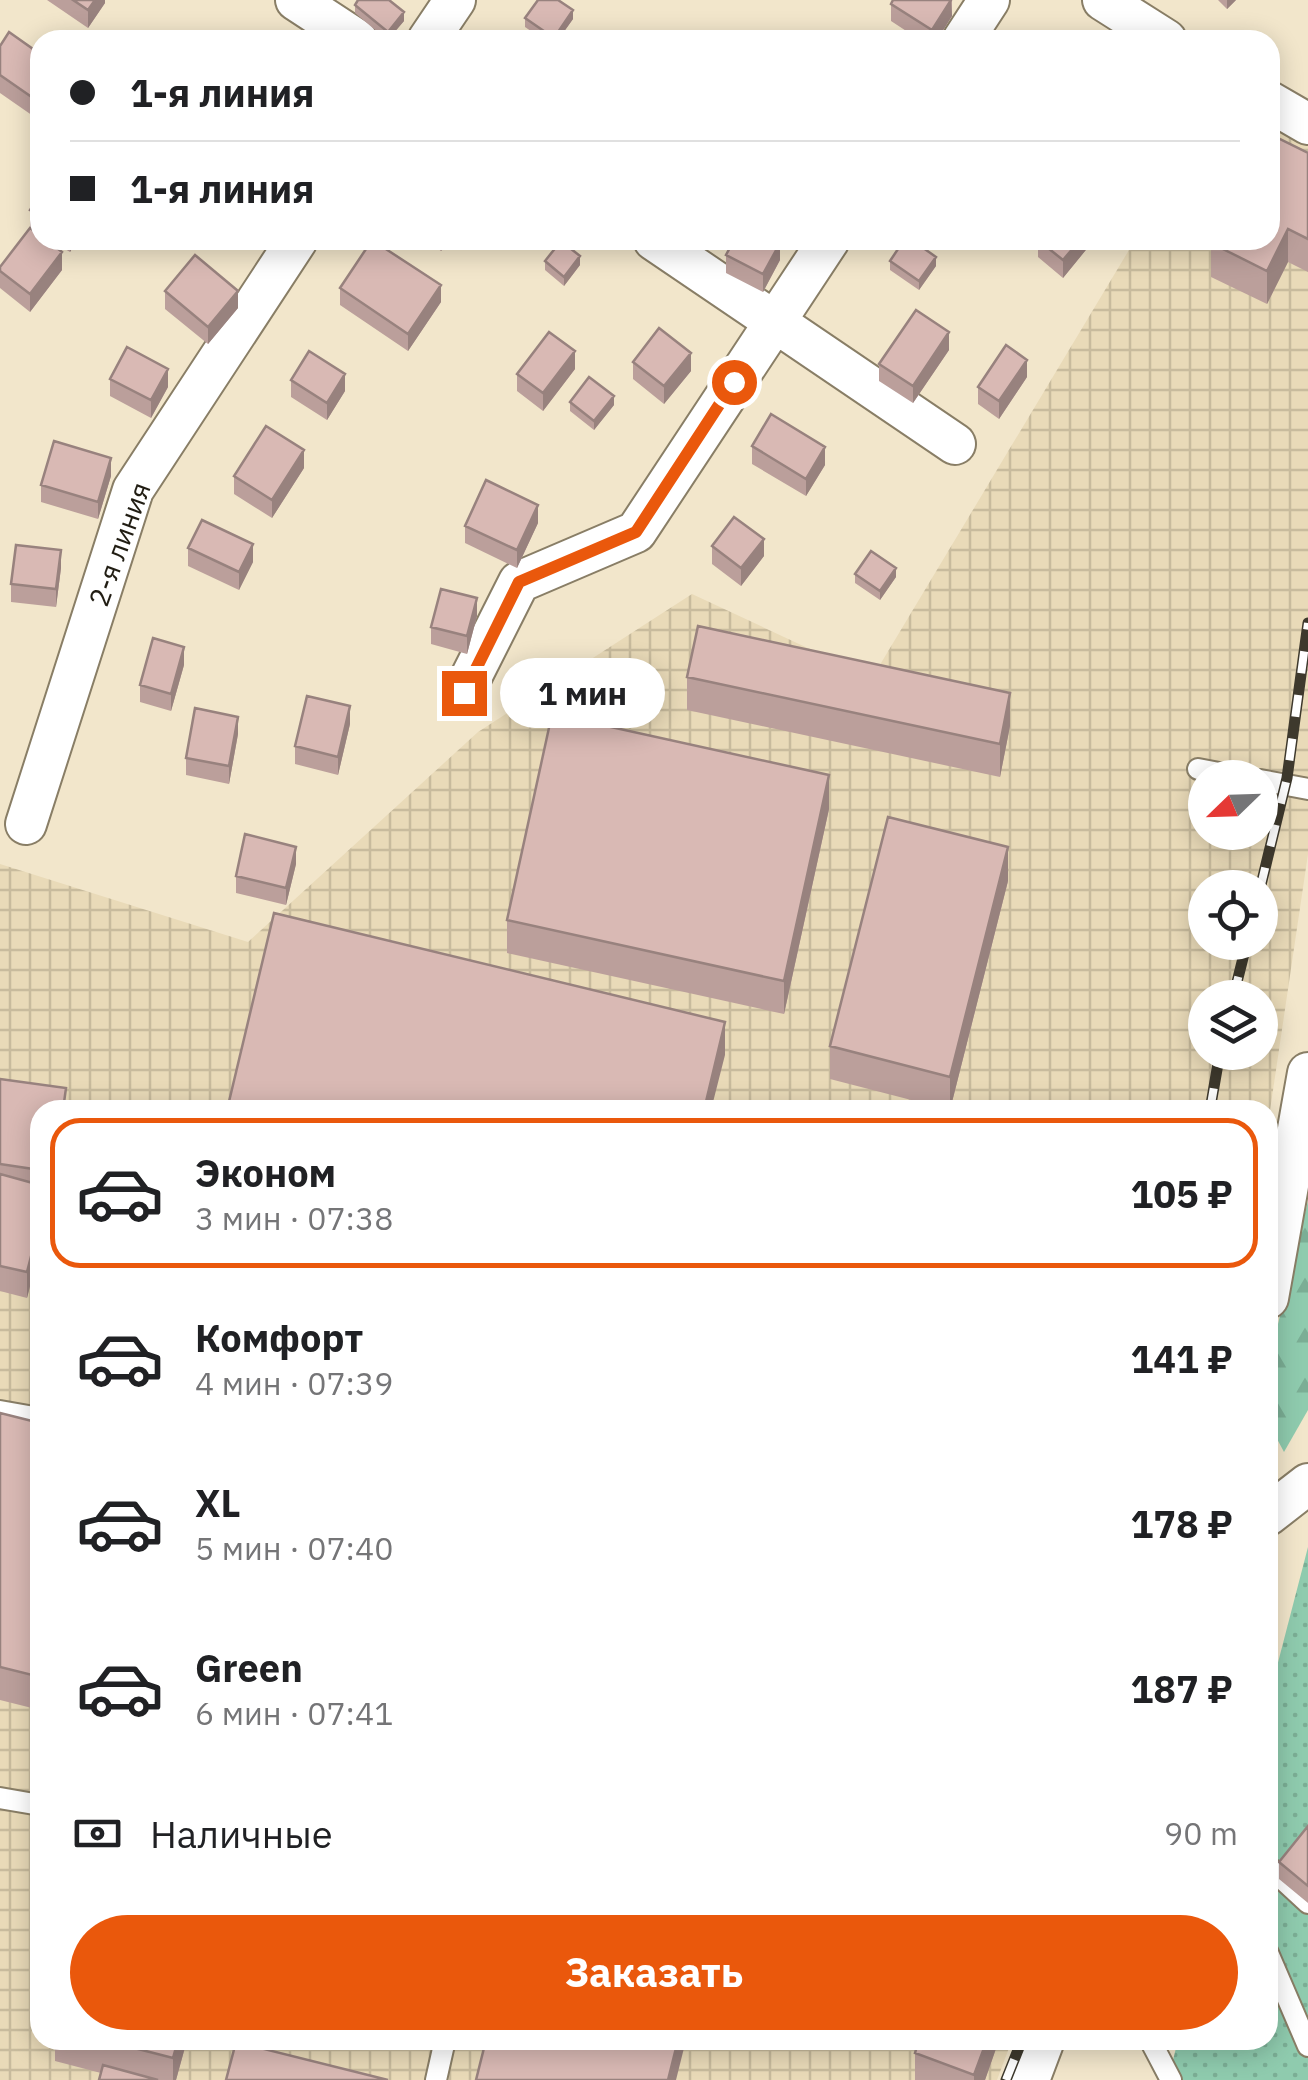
<!DOCTYPE html>
<html lang="ru">
<meta charset="utf-8">
<style>
body{margin:0;font-family:"IBM Plex Sans",sans-serif;background:#f2f2f2;color:#202124;height:100vh;display:flex;flex-direction:column;font-size:38px;white-space:nowrap}
*{box-sizing:border-box;margin:0}
p{font-size:32px;color:#757577}
.icon{flex:none;width:55px;height:55px;fill:none;stroke:currentColor;stroke-width:2;stroke-linecap:round;stroke-linejoin:round}
.map{position:relative;flex:1;overflow:hidden}
.side{position:absolute;left:30px;top:1100px;width:1248px;height:950px;display:flex;flex-direction:column;background:#fff;border-radius:30px;box-shadow:0 5px 25px #0003}
.side>*{flex:none}
.guide{position:absolute;left:30px;top:30px;width:1250px;height:220px;border-radius:30px;box-shadow:0 5px 25px #0003;display:grid;align-content:center;height:220px;padding:0 40px;background:#fff}
.needle{width:65px;rotate:247deg}
.controls{position:absolute;left:1188px;top:760px;display:grid;gap:20px}
.controls a{display:grid;place-items:center;width:90px;height:90px;border-radius:50%;background:#fff;box-shadow:0 5px 25px #0003;font-size:50px}
.end{position:absolute;width:45px;height:45px;margin:-22px;border:12px solid #ea580c;background:#fff;box-shadow:0 0 0 5px #fff}
.from{border-radius:50%}
.bubble{position:absolute;height:70px;border-radius:35px;background:#fff;box-shadow:0 5px 25px #0003;font-size:32px;font-weight:700;line-height:70px;text-align:center}
.guide b{display:flex;align-items:center;gap:35px;height:95px;font-size:38px}
.guide b+b{border-top:2px solid #e0e0e0}
.guide i{width:25px;height:25px;background:#202124}
ul{padding:18px 0 0;list-style:none}
li{display:flex;align-items:center;gap:30px;height:150px;margin:0 20px 15px;padding:0 20px;border:5px solid transparent;border-radius:30px}
li div{flex:1}
li b{display:block;font-size:38px}
li em{font-style:normal;font-weight:700}
li.on{border-color:#ea580c}
li>.icon{width:90px;height:90px;stroke-width:1.5}
.pay{display:flex;align-items:center;gap:25px;height:110px;padding:0 40px;font-size:38px}
.pay p{margin-inline-start:auto}
.cta{display:flex;gap:20px;margin-top:auto;padding:20px 40px}
.cta a{flex:1;height:115px;border-radius:60px;background:#ea580c;color:#fff;font-size:40px;font-weight:700;line-height:115px;text-align:center}
.map>svg:first-child{display:block}
.industrial{fill:url(#industrial-grid);fill-rule:evenodd}
.grass{fill:url(#grass-dots)}
.forest{fill:url(#forest-firs)}
.lines{fill:none;stroke-linecap:round;stroke-linejoin:round}
.lane-casing{stroke:#897e66;stroke-width:24}
.street-casing{stroke:#897e66;stroke-width:44}
.lane{stroke:#fff;stroke-width:20}
.street{stroke:#fff;stroke-width:40}
.rail-casing{stroke:#3e392d;stroke-width:11}
.rail{stroke:#fff;stroke-width:8;stroke-dasharray:22;stroke-linecap:butt}
.wall{fill:#bb9f9b}
.shaded-wall{fill:#98827e}
.building{fill:#d9b9b4;stroke:#98827e;stroke-width:2.5}
.route{stroke:#ea580c;stroke-width:12}
.labels{text-anchor:middle;dominant-baseline:central;stroke-width:8;stroke-linejoin:round;paint-order:stroke}
.street-label{font-size:28px;fill:#211d13;stroke:#fff}
</style>
<div class="map">
<svg width="1308" height="2080" viewBox="0 0 1308 2080">
<defs>
<pattern id="industrial-grid" width="8" height="8" patternUnits="userSpaceOnUse" patternTransform="scale(2.5)"><rect width="8" height="8" fill="#e9dab8"/><path d="M0 4h8M4 0v8" fill="none" stroke="#c8bb9d"/></pattern>
<pattern id="grass-dots" width="8" height="8" patternUnits="userSpaceOnUse" patternTransform="scale(2.5)"><rect width="8" height="8" fill="#8fcbae"/><path d="M2 2h.1M6 6h.1" fill="none" stroke="#7bae95" stroke-width="1.8" stroke-linecap="round"/></pattern>
<pattern id="forest-firs" width="22" height="20" patternUnits="userSpaceOnUse" patternTransform="scale(2.5)"><rect width="22" height="20" fill="#8fcbae"/><path d="M5 1l3.5 6h-7zM16 11l3.5 6h-7z" fill="#7bae95"/></pattern>
</defs>
<rect width="100%" height="100%" fill="#f2e6cb"/>
<path class="industrial" d="M1270 118 1308 140V854L1268 1124V1110H40V2040H1012L997 2080H0V864L248 942 478 732 692 594 872 678 1135 240H1270ZM1205 778H1260V832H1205ZM1205 888H1260V942H1205ZM1205 998H1260V1052H1205Z"/>
<path class="grass" d="M1308 1547V2080H1168L1178 2040H1268V1701Z"/>
<path class="forest" d="M1308 1201V1410L1284 1452 1268 1422V1365Z"/>
<g class="lines">
<defs>
<path id="lane" d="M1198 769 1245 778
M1260 780 1308 789
M0 1411 40 1418
M0 1798 40 1805
M1268 1866 1308 1903
M1268 1953 1308 2046
M1150 2040 1171 2080
M436 2080 445 2040"/>
<path id="street" d="M296 0 357 40
M1103 0 1166 40
M428 40 455 0
M963 40 989 0
M1270 102 1308 124
M654 240 955 444
M463 693 519 582 636 532 829 240
M26 824 133 490 297 240
M1268 1298 1308 1073
M1268 1515 1308 1484
M1029 2080 1044 2040"/>
</defs>
<use href="#lane" class="lane-casing"/>
<use href="#street" class="street-casing"/>
<use href="#lane" class="lane"/>
<use href="#street" class="street"/>
<defs>
<path id="rail" d="M1260 889 1287 778 1308 623
M1233 998 1247 942
M1210 1110 1220 1052
M1006 2080 1022 2040"/>
</defs>
<use href="#rail" class="rail-casing"/>
<use href="#rail" class="rail"/>
</g>
<path class="wall" d="M47 0H105V3L88 28Z
M952 0V16L937 40H920L891 21V4Z
M1218 0H1236L1227 9Z
M355 5 404 21 387 40 355 13Z
M525 18 573 19 558 40H544L525 27Z
M0 46 40 54 36 118 0 93Z
M1308 153V272L1288 262 1267 304 1211 277V243Z
M40 194V234L30 227V210Z
M50 240H77L70 252Z
M426 240H449L441 251Z
M1038 240H1094L1063 278 1038 257Z
M726 255 780 260 763 292 726 273Z
M545 261 580 265 564 286 545 270Z
M890 261 936 266 919 290 890 270Z
M0 267 62 270 30 312 0 288Z
M340 288 441 302 408 351 340 305Z
M165 291 238 308 208 344 165 309Z
M949 350 913 403 879 381V364Z
M633 362 691 371 664 404 633 379Z
M575 369 543 411 517 391V374Z
M1027 377 999 419 978 404V387Z
M110 379 168 387 151 418 110 396Z
M291 380 345 391 327 420 291 397Z
M570 402 614 405 594 430 570 411Z
M752 446 825 465 806 496 752 464Z
M304 468 272 518 234 494V476Z
M111 476 98 519 41 502V485Z
M538 523 517 568 465 543V526Z
M712 546 764 556 741 586 712 564Z
M188 548 253 562 239 590 188 566Z
M61 568 56 607 11 602V584Z
M855 574 896 577 880 600 855 583Z
M477 616 467 654 431 644V627Z
M184 665 171 711 140 702V685Z
M687 677 1010 726 1000 777 687 710Z
M350 724 338 775 295 764V746Z
M238 734 229 784 186 775V758Z
M829 809 784 1014 507 953V920Z
M296 864 286 905 236 893V876Z
M1008 881 950 1110 830 1079V1046Z
M0 1079 66 1110H40V1247L27 1298 0 1291Z
M0 1413 40 1423V1710L0 1700Z
M1308 1826V1903L1279 1879V1862Z
M55 2040H187L176 2080H99L101 2073 55 2061Z
M919 2040H999L985 2080H915V2053Z"/>
<path class="shaded-wall" d="M95 0H105V3L88 28V10Z
M951 0 952 16 937 40H932V30Z
M1227 0H1236L1227 9Z
M573 10V19L558 40H554Z
M404 12V21L388 40V32Z
M40 95V112L36 118V100Z
M1288 229V262L1267 304V271Z
M70 240H77L70 252Z
M441 240H449L441 251Z
M1080 240H1094L1063 278V260Z
M780 243V260L763 292V274Z
M62 252V270L30 312V294Z
M580 256V265L564 286V277Z
M936 257V266L919 290V281Z
M441 285V302L408 351V334Z
M238 291V308L208 344V327Z
M949 332V350L913 403V386Z
M575 351V369L543 411V393Z
M691 353V371L664 404V386Z
M1027 360V377L999 419V401Z
M168 369V387L151 418V400Z
M345 374V391L327 420V403Z
M614 396V405L594 430V421Z
M825 447V465L806 496V479Z
M304 450V468L272 518V500Z
M111 458V476L98 519V502Z
M538 505V523L517 568V550Z
M764 539V556L741 586V568Z
M253 544V562L239 590V572Z
M61 550V568L56 607V589Z
M896 568V577L880 600V591Z
M477 598V616L467 654V636Z
M184 647V665L171 711V694Z
M1010 693V726L1000 777V744Z
M350 706V724L338 775V757Z
M238 717V734L229 784V766Z
M829 775V809L784 1014V981Z
M296 847V864L286 905V888Z
M1008 847V881L950 1110V1077Z
M725 1022V1055L711 1110H704Z
M40 1221V1247L27 1298V1272Z
M178 2040H187L176 2080H173V2058Z
M678 2040H686L676 2080H668Z
M987 2040H999L985 2080H974V2075Z"/>
<path class="building" d="M73 0H95L88 10Z
M358 0H389L404 12 388 32 355 5Z
M538 0H558L573 10 554 38 525 18Z
M893 0H951L932 30 891 4Z
M9 32 40 54V95L36 100 0 75V46Z
M1270 134 1308 153V239L1288 229 1267 271 1211 243 1212 240H1270Z
M40 194V216L30 210Z
M30 228 40 235V240H47L62 252 30 294 0 271V267Z
M372 240 441 285 408 334 340 288Z
M734 240H775L780 243 763 274 726 255Z
M904 240H912L936 257 919 281 890 261Z
M1038 240H1080L1063 260Z
M561 241 580 256 564 277 545 261Z
M195 255 238 291 208 327 165 291Z
M916 310 949 332 913 386 879 364Z
M659 328 691 353 664 386 633 362Z
M549 332 575 351 543 393 517 374Z
M1006 345 1027 360 999 401 978 387Z
M127 347 168 369 151 400 110 379Z
M309 351 345 374 327 403 291 380Z
M589 377 614 396 594 421 570 402Z
M771 414 825 447 806 479 752 446Z
M266 426 304 450 272 500 234 476Z
M54 441 111 458 98 502 41 485Z
M486 480 538 505 517 550 465 526Z
M734 517 764 539 741 568 712 546Z
M202 520 253 544 239 572 188 548Z
M16 545 61 550 56 589 11 584Z
M871 551 896 568 880 591 855 574Z
M441 589 477 598 467 636 431 627Z
M698 626 1010 693 1000 744 687 677Z
M153 638 184 647 171 694 140 685Z
M307 696 350 706 338 757 295 746Z
M195 708 238 717 229 766 186 758Z
M552 714 829 775 784 981 507 920Z
M888 817 1008 847 950 1077 830 1046Z
M245 834 296 847 286 888 236 876Z
M274 913 725 1022 704 1110H227Z
M0 1079 66 1088 63 1110H40V1170L0 1164Z
M0 1174 40 1185V1221L27 1272 0 1266Z
M0 1413 40 1423V1677L0 1667Z
M1308 1826V1886L1279 1862Z
M103 2040H178L173 2058Z
M486 2040H678L668 2080H476Z
M919 2040H987L974 2075 915 2053Z
M236 2042 388 2080H226Z
M103 2065 158 2080H99Z"/>
<g class="lines">
<path class="route" d="M464 693 519 582 636 532 734 382"/>
</g>
<g class="labels">
<g class="street-label">
<text transform="translate(119 544) rotate(-70)">2-я линия</text>
</g>
</g>
</svg>
<div class="controls">
<a><svg class="needle" viewBox="-14 -14 28 28"><path d="M0-13l5 13h-10z" fill="#e53935"/><path d="M0 13l5-13h-10z" fill="#757577"/></svg></a>
<a><svg class="icon" aria-label="locate" viewBox="0 0 24 24"><circle cx="12" cy="12" r="6"/><path d="M12 2v4M12 18v4M2 12h4M18 12h4"/></svg></a>
<a><svg class="icon" aria-label="layers" viewBox="0 0 24 24"><path d="M12 4l9 5-9 5-9-5zM3 14l9 5 9-5"/></svg></a>
</div>
<i class="end from" style="left:734px;top:382px"></i>
<i class="end" style="left:464px;top:693px"></i>
<div class="bubble" style="left:500px;top:658px;width:165px">1 мин</div>
<div class="guide">
<b><i class="from"></i>1-я линия</b>
<b><i></i>1-я линия</b>
</div>
<section class="side">
<ul>
<li class="on"><svg class="icon" aria-label="car" viewBox="0 0 24 24"><path d="M5 17H2v-5l4-1 3-4h7l3 4 3 1v5h-3M9 17h6M6 11h13"/><circle cx="7" cy="17" r="2"/><circle cx="17" cy="17" r="2"/></svg><div><b>Эконом</b><p>3 мин · 07:38</p></div><em>105 ₽</em></li>
<li><svg class="icon" aria-label="car" viewBox="0 0 24 24"><path d="M5 17H2v-5l4-1 3-4h7l3 4 3 1v5h-3M9 17h6M6 11h13"/><circle cx="7" cy="17" r="2"/><circle cx="17" cy="17" r="2"/></svg><div><b>Комфорт</b><p>4 мин · 07:39</p></div><em>141 ₽</em></li>
<li><svg class="icon" aria-label="car" viewBox="0 0 24 24"><path d="M5 17H2v-5l4-1 3-4h7l3 4 3 1v5h-3M9 17h6M6 11h13"/><circle cx="7" cy="17" r="2"/><circle cx="17" cy="17" r="2"/></svg><div><b>XL</b><p>5 мин · 07:40</p></div><em>178 ₽</em></li>
<li><svg class="icon" aria-label="car" viewBox="0 0 24 24"><path d="M5 17H2v-5l4-1 3-4h7l3 4 3 1v5h-3M9 17h6M6 11h13"/><circle cx="7" cy="17" r="2"/><circle cx="17" cy="17" r="2"/></svg><div><b>Green</b><p>6 мин · 07:41</p></div><em>187 ₽</em></li>
</ul>
<div class="pay"><svg class="icon" aria-label="cash" viewBox="0 0 24 24"><path d="M3 7h18v10H3z"/><circle cx="12" cy="12" r="2"/></svg>Наличные<p>90 m</p></div>
<div class="cta"><a>Заказать</a></div>
</section>
</div>
